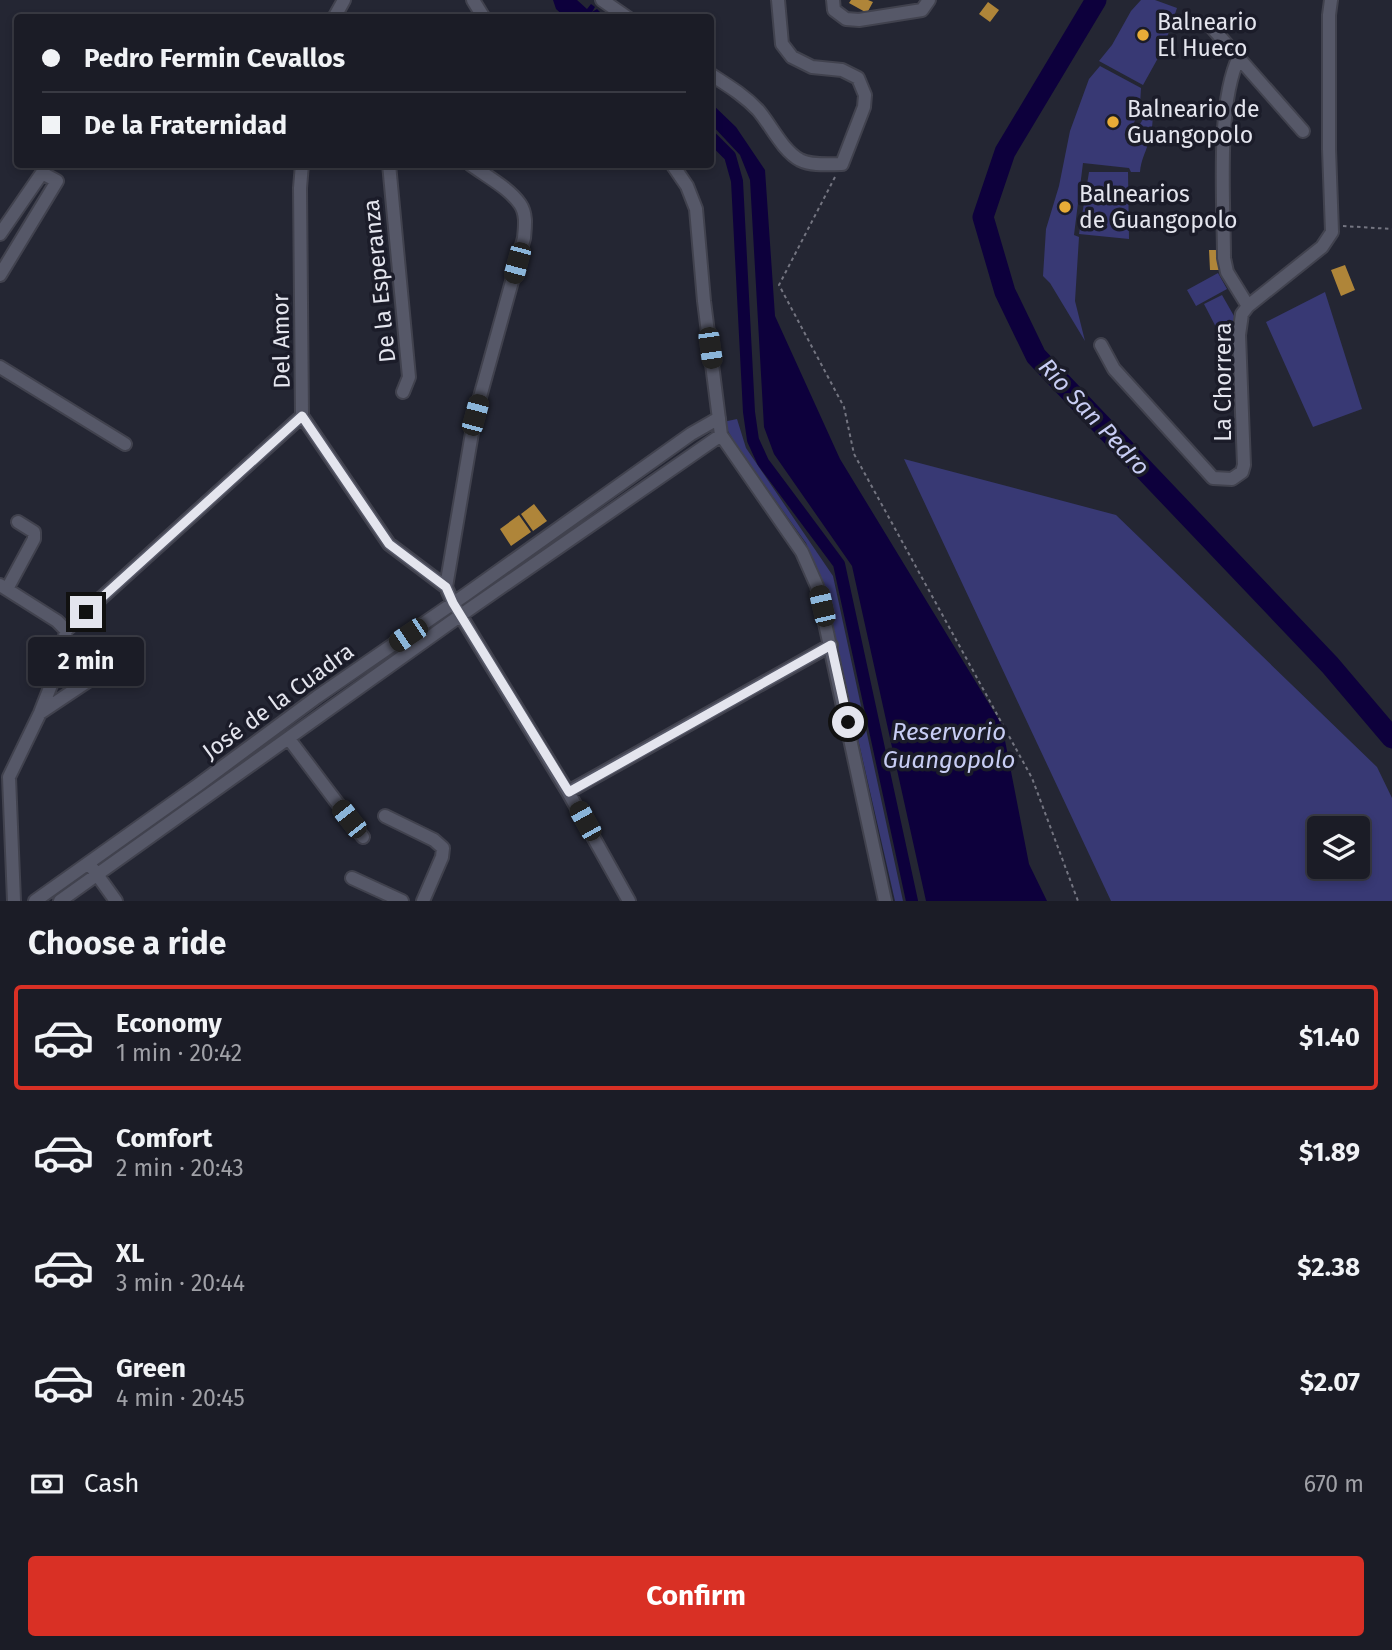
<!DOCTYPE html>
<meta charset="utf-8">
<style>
body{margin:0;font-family:"Fira Sans",sans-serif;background:#282932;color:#f1f3f6;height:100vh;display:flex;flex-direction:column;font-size:26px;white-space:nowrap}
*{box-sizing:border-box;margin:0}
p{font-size:23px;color:#a0a1a7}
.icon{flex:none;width:38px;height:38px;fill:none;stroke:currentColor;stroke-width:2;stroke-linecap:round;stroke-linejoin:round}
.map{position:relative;height:901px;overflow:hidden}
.details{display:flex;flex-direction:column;background:#1b1c26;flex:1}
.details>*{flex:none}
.guide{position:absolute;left:14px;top:14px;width:700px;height:154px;border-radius:7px;box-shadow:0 4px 10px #0003,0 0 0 2px #393a43;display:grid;align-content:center;height:154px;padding:0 28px;background:#1b1c26}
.buttons{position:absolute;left:1307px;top:816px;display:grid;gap:14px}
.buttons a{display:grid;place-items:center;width:63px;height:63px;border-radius:7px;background:#1b1c26;box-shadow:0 4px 10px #0003,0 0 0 2px #393a43;font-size:35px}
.end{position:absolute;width:32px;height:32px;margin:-16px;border:9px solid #e4e5ee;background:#111;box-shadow:0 0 0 4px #111}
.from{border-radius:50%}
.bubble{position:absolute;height:49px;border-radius:7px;background:#1b1c26;box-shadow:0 4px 10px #0003,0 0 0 2px #393a43;font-size:23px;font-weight:700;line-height:49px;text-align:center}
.car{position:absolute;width:21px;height:42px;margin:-21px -10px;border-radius:9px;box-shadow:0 0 5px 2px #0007;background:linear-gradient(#222 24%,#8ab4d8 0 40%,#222 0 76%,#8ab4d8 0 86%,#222 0)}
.guide b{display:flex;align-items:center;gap:24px;height:66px;font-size:26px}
.guide b+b{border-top:2px solid #393a43}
.guide i{width:18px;height:18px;background:#f1f3f6}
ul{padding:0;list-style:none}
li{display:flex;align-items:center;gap:21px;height:105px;margin:0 14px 10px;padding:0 14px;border:4px solid transparent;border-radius:7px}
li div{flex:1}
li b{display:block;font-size:26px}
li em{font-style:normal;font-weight:700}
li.selected{border-color:#d93025}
li>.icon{width:63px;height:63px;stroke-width:1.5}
h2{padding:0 28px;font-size:32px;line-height:84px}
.pay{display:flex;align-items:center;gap:18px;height:77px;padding:0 28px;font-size:26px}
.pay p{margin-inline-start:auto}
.button{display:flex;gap:14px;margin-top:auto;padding:14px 28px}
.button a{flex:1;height:80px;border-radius:7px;background:#d93025;color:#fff;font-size:28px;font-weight:700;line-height:80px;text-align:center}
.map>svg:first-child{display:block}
.green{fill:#383974;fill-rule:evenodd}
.water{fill:#0d003c}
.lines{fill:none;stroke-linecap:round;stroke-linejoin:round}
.canal{stroke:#0d003c;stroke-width:12}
.river{stroke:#0d003c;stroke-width:21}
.building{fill:#af8539}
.minor-casing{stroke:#41424e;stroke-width:16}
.path{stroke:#747581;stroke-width:2;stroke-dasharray:3.5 3.5;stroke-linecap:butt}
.minor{stroke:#565868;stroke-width:12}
.route{stroke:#e4e5ee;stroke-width:9}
.poi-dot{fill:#e8ac37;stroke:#1b1c29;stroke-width:2.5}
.labels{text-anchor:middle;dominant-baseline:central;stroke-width:7;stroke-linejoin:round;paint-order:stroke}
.poi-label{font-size:23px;fill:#e4e5ee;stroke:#1b1c29;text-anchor:start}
.street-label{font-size:23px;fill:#e4e5ee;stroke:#1b1c29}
.water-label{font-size:24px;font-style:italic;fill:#c8cdf4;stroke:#1b1c29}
</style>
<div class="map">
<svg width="1392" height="901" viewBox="0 0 1392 901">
<rect width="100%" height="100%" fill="#242633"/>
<path class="green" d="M1141 0H1155L1177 8 1163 49 1143 85 1099 61 1112 45 1131 11Z
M1100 66 1141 88 1140 105 1134 123 1140 124 1153 103C1153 117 1153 131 1148 144 1145 154 1141 160 1140 172H1131L1129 168 1083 163 1074 235 1079 237 1075 301 1085 341 1050 283 1043 276 1046 229 1059 186 1070 131 1089 79Z
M1089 172H1128L1129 239 1079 234Z
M1218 273 1227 289 1196 306 1187 290Z
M1325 292 1362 409 1313 427 1266 322Z
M1222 295 1238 323 1219 333 1204 304Z
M737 419 746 448 833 576 903 901H895L822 581 806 543 736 445 723 422Z
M904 459 1116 515 1377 767 1392 798V901H1111ZM1320 828H1358V866H1320Z"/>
<path class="water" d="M553 0H577L587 9 591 4 595 7 592 12 597 9 601 13 598 17H565L556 9Z
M711 103 736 127 765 170 775 316 840 459 1002 725 1029 864 1047 901H926L852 566 774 454 764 427 750 180 740 155 711 124Z"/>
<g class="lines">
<path class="canal" d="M710 136 730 156 737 181 749 412 753 440 763 462 839 564 912 901"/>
<path class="river" d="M1096 0 1005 152 983 217 1005 292 1036 356 1330 665 1392 738"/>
</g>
<path class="building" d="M851 0H868L873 2 867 13 849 3Z
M988 2 999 10 990 22 979 14Z
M1209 250H1221V270H1210Z
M1345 265 1355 290 1341 296 1331 270Z
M534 504 547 521 533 531 521 514Z
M519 515 531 532 511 546 500 529Z"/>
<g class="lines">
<defs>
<path id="minor" d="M473 0 484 18
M602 0 628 18
M833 0 834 10 846 19 859 20 922 10 929 0
M334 18 344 0
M1208 23 1303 131
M1239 57C1216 104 1224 203 1224 258L1227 272 1248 306
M710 74C727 85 744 95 758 110 771 125 782 150 800 160 812 166 829 164 842 164L864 107 865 95 858 78 842 70 812 67 792 57 782 44 778 0
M302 164 300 188 302 416 389 544 446 587
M389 164 409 377 403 392
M470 164C486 176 509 188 520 204 527 214 525 227 524 238L475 415 446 587 453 603 568 792 629 901
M672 164 687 186 696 209 704 301 721 435 802 552 817 586 885 901
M0 234 42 173 57 181 0 275
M1101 345 1114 369 1213 478 1232 479 1242 472 1244 465 1239 335 1242 314 1248 306 1322 247 1332 232 1329 149V15L1331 0
M0 367 125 444
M0 585 57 621 66 630
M7 589 34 539V532L18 522
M40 713 118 661
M289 739 363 837
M568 792 831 645
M385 816 434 840 443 848 442 857 423 901
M93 869 116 901
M352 878 402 901
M14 901 9 777 40 713 62 657 66 630 302 416
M35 901 198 785 317 697 465 595 691 434 719 418
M60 901 461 615 721 435"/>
</defs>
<use href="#minor" class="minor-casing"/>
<path class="path" d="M835 177 779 285 844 407 854 454 1032 778 1078 901
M1343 226 1392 229"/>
<use href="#minor" class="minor"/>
</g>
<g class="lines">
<path class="route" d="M86 612 302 416 389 544 446 587 453 603 569 792 831 645 848 722"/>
</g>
<g class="poi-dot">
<circle cx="1143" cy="35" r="7"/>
<circle cx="1113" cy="122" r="7"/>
<circle cx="1065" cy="207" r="7"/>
</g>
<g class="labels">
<g class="poi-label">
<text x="1157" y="22">Balneario<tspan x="1157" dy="26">El Hueco</tspan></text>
<text x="1127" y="109">Balneario de<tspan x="1127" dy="26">Guangopolo</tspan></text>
<text x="1079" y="194">Balnearios<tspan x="1079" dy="26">de Guangopolo</tspan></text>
</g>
<g class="street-label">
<text transform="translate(379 281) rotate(-96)">De la Esperanza</text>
<text transform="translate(281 341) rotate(-91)">Del Amor</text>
<text transform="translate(1223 382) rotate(-90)">La Chorrera</text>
<text transform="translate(278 701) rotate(-36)">José de la Cuadra</text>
</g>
<g class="water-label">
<text transform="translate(1094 417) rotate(47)">Río San Pedro</text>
<text x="949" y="732">Reservorio<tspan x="949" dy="28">Guangopolo</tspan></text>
</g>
</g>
</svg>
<div class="buttons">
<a><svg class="icon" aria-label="layers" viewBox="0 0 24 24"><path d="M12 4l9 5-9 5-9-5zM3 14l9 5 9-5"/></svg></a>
</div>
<i class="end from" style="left:848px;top:722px"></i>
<i class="end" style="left:86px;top:612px"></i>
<div class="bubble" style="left:28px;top:637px;width:116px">2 min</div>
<i class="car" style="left:517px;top:263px;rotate:195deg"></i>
<i class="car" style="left:710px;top:348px;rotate:172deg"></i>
<i class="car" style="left:475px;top:415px;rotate:15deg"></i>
<i class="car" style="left:822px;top:606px;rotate:347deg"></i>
<i class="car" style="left:408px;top:635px;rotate:236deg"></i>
<i class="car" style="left:349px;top:819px;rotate:322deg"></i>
<i class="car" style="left:585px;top:821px;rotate:331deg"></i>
<div class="guide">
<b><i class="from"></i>Pedro Fermin Cevallos</b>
<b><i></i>De la Fraternidad</b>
</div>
</div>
<section class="details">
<h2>Choose a ride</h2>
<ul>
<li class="selected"><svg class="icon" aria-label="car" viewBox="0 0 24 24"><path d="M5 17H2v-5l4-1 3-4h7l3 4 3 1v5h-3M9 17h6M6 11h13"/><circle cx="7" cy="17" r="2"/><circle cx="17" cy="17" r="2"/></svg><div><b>Economy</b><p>1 min · 20:42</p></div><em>$1.40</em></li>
<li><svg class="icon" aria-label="car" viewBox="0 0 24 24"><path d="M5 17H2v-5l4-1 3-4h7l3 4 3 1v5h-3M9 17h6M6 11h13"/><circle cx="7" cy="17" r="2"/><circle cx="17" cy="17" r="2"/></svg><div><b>Comfort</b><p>2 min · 20:43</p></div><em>$1.89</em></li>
<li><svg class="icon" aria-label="car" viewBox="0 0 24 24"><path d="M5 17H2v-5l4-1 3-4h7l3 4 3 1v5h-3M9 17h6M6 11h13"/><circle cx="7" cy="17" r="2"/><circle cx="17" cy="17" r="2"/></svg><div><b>XL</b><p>3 min · 20:44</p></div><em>$2.38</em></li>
<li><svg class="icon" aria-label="car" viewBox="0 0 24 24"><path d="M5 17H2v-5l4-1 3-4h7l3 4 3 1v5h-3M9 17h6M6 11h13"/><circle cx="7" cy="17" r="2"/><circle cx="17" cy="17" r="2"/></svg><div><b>Green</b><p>4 min · 20:45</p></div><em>$2.07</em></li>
</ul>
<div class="pay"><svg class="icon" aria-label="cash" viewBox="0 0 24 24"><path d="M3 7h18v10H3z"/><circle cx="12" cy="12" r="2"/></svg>Cash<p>670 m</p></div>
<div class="button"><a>Confirm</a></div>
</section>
